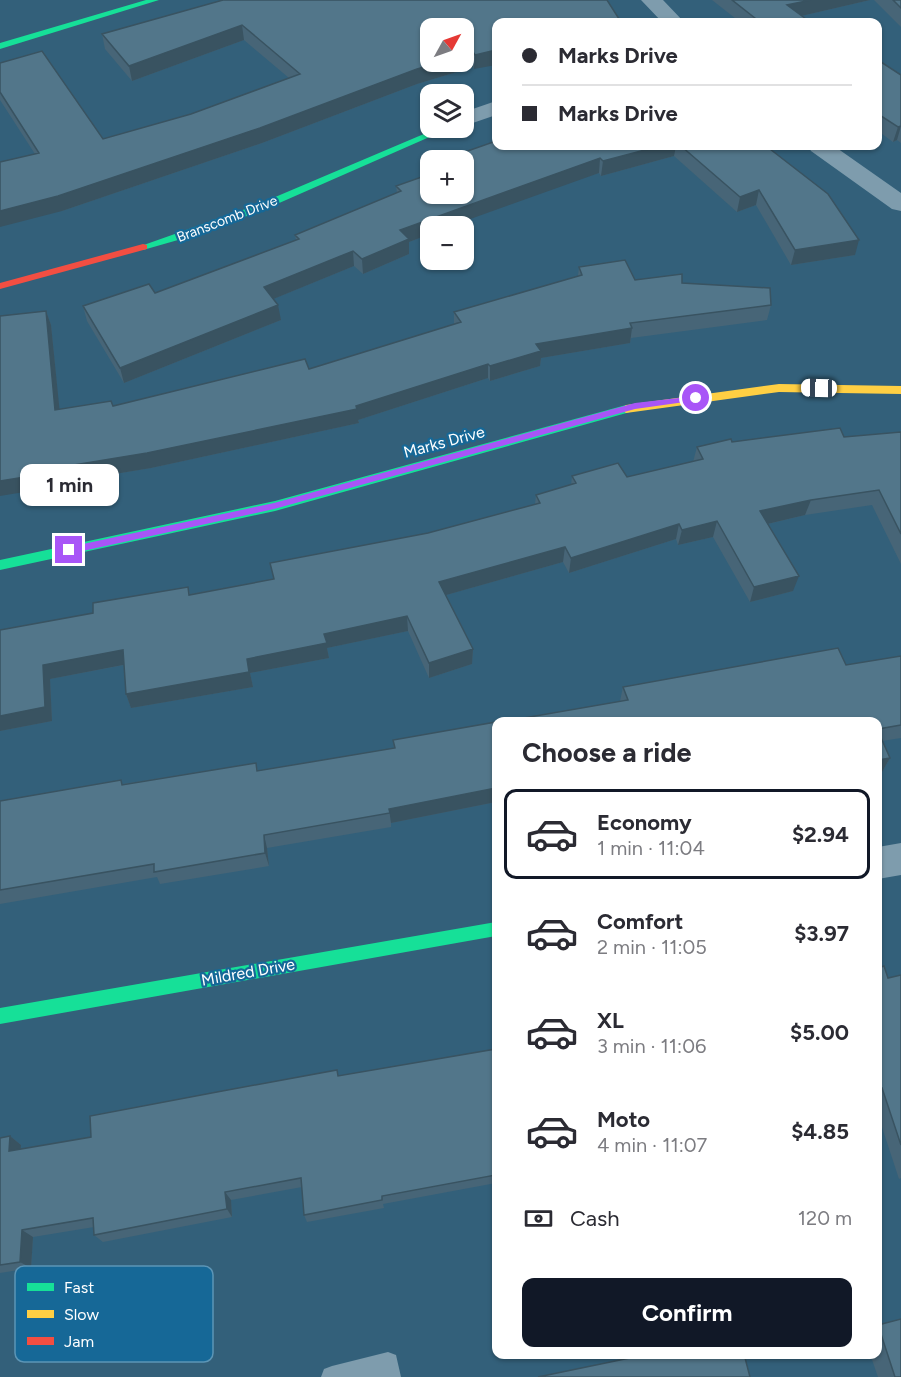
<!DOCTYPE html>
<meta charset="utf-8">
<style>
body{margin:0;font-family:Figtree,sans-serif;background:#f2f2f3;color:#2b2b33;height:100vh;display:flex;flex-direction:column;font-size:22px;white-space:nowrap}
*{box-sizing:border-box;margin:0}
p{font-size:20px;color:#7c7c81}
.icon{flex:none;width:33px;height:33px;fill:none;stroke:currentColor;stroke-width:2;stroke-linecap:round;stroke-linejoin:round}
.map{position:relative;flex:1;overflow:hidden}
.sheet{position:absolute;left:492px;top:717px;width:390px;height:642px;display:flex;flex-direction:column;background:#fff;border-radius:12px;box-shadow:0 2px 4px #0004}
.sheet>*{flex:none}
.guide{position:absolute;left:492px;top:18px;width:390px;height:132px;border-radius:12px;box-shadow:0 2px 4px #0004;display:grid;align-content:center;height:132px;padding:0 30px;background:#fff}
.needle{width:39px;rotate:50deg}
.tools{position:absolute;left:420px;top:18px;display:grid;gap:12px}
.tools a{display:grid;place-items:center;width:54px;height:54px;border-radius:12px;background:#fff;box-shadow:0 2px 4px #0004;font-size:30px}
.end{position:absolute;width:27px;height:27px;margin:-14px;border:8px solid #a855f7;background:#fff;box-shadow:0 0 0 3px #fff}
.from{border-radius:50%}
.bubble{position:absolute;height:42px;border-radius:12px;background:#fff;box-shadow:0 2px 4px #0004;font-size:20px;font-weight:700;line-height:42px;text-align:center}
.car{position:absolute;width:18px;height:36px;margin:-18px -9px;border-radius:8px;box-shadow:0 0 4px 2px #0007;background:linear-gradient(#fff 24%,#345 0 40%,#fff 0 76%,#345 0 86%,#fff 0)}
.guide b{display:flex;align-items:center;gap:21px;height:57px;font-size:22px}
.guide b+b{border-top:2px solid #e1e1e2}
.guide i{width:15px;height:15px;background:#2b2b33}
ul{padding:0;list-style:none}
li{display:flex;align-items:center;gap:18px;height:90px;margin:0 12px 9px;padding:0 18px;border:3px solid transparent;border-radius:12px}
li div{flex:1}
li b{display:block;font-size:22px}
li em{font-style:normal;font-weight:700}
li.current{border-color:#111827}
li>.icon{width:54px;height:54px;stroke-width:1.5}
h2{padding:0 30px;font-size:27px;line-height:72px}
.pay{display:flex;align-items:center;gap:15px;height:66px;padding:0 30px;font-size:22px}
.pay p{margin-inline-start:auto}
.primary-button{display:flex;gap:12px;margin-top:auto;padding:12px 30px}
.primary-button a{flex:1;height:69px;border-radius:12px;background:#111827;color:#fff;font-size:24px;font-weight:700;line-height:69px;text-align:center}
.map>svg:first-child{display:block}
.lines{fill:none;stroke-linecap:round;stroke-linejoin:round}
.lane{fill:#7e9cad;fill-rule:evenodd}
.street{fill:#7e9cad;fill-rule:evenodd}
.fast{fill:#16e098;fill-rule:evenodd}
.slow{fill:#ffcf43;fill-rule:evenodd}
.jam{fill:#f24e42;fill-rule:evenodd}
.wall{fill:#476577}
.shaded-wall{fill:#395361}
.building{fill:#52768a;stroke:#395361;stroke-width:1.5}
.route{fill:#a855f7}
.labels{text-anchor:middle;dominant-baseline:central;stroke-width:4.5;stroke-linejoin:round;paint-order:stroke}
.far-street-label{font-size:14px;fill:#fff;stroke:#166897}
.street-label{font-size:16px;fill:#fff;stroke:#166897}
.key{fill:#166897;stroke:#5c95b6;stroke-width:1.5}
.key-label{font-size:16px;fill:#fff}
</style>
<div class="map">
<svg width="901" height="1377" viewBox="0 0 901 1377">
<rect width="100%" height="100%" fill="#33607a"/>
<g class="lines">
<path class="lane" d="M388 1352 396 1355 401 1377H321L324 1369 332 1366Z"/>
<path class="street" d="M641 0H663L684 22H662Z
M496 101V115L464 126V112Z
M808 146H834L901 193V211L892 209 811 151Z
M901 843V875L878 879V847Z"/>
<path class="fast" d="M146 0H159L0 49V43Z
M438 128H450L261 211 185 238 143 250 138 247 254 206Z
M626 405 630 406V412L275 511 0 570V560L275 501Z
M496 922V936L0 1024V1008Z"/>
<path class="slow" d="M779 384 901 386V394L779 392 626 413 620 409 626 405Z"/>
<path class="jam" d="M143 244 147 245V249L0 289V283Z"/>
</g>
<path class="wall" d="M223 0 496 22 474 69 473 67 417 84 262 143 62 211 35 154 0 100V63L103 139 191 114 289 78 244 40 132 81 105 49 102 34Z
M712 0H870L801 16 810 22H740Z
M874 0H901V27Z
M878 64 901 75V143L897 140 893 142 878 131Z
M496 146H766L855 255 791 265 756 205 737 212 674 156 601 176 599 173 430 226V234L409 242V254L363 274 354 266 273 299 281 320 124 383 87 321 83 306 155 293 296 240 295 235 397 193 396 186 430 194Z
M579 267 635 280 682 283 771 305 767 320 631 338 630 343 541 358 540 366 490 381 488 378 358 420 359 423 151 468 66 482 67 485 46 311 51 325 59 409 113 406 309 369 454 324V312L578 276Z
M901 432V564L872 505 805 515 768 524 793 591 750 602 713 537 678 545 676 539 569 573 563 562 446 595 473 649 472 664 429 678 408 631 327 648 329 658 250 673 253 687 131 708 126 694 124 665 50 679 52 721 0 731 93 613 188 587 190 594 274 579 428 533 535 504 536 495 571 485 572 476 627 477 693 462 697 447 732 442 844 437Z
M901 656V738L882 741 890 758 882 772H878V722L620 701 623 687 846 665Z
M496 722V802L391 823V827L267 848 269 866 160 884 157 877 0 904V801L123 784 256 763 258 771 394 748 393 740Z
M878 968 888 978 901 975V1178L899 1179 878 1115Z
M496 1049V1183L383 1204 384 1208 307 1222 304 1215 302 1187 231 1200 232 1217 103 1242 94 1235V1227L33 1237 31 1268 0 1273V1138L10 1136 21 1145 20 1149 91 1137 337 1070 338 1076Z
M878 1325 901 1377H878L870 1354H878Z"/>
<path class="shaded-wall" d="M811 0H870L784 20 787 5Z
M242 25 244 40 132 81 129 66Z
M496 50V65L474 69 475 55Z
M473 52V67L417 84 262 143 62 211 0 227V211L417 69 442 62H464V55Z
M901 126 897 140 893 142 898 127Z
M660 146H676L674 156 601 176 603 161Z
M600 158 599 173 451 226H430V234L409 242V254L363 274 362 259 400 230Z
M759 190 756 205 737 212 740 197Z
M859 240 855 255 791 265 795 250Z
M353 251 354 266 266 302 264 287Z
M278 305 281 320 124 383 120 368Z
M46 311 51 325 61 424 55 410Z
M632 328 630 343 541 358 540 366 490 381V366L536 344Z
M488 364V378L358 420 359 423 151 468 66 482 67 485 0 496V481L61 467 356 406Z
M811 500 805 515 755 527 760 511Z
M717 521 713 537 678 545 682 530Z
M679 524 676 539 569 573 571 558Z
M565 547 563 562 439 597V582Z
M799 576 793 591 750 602 754 587Z
M407 616 408 631 327 648 329 658 250 673 253 687 131 708 126 694 247 659 324 634Z
M473 649 472 664 429 678V663Z
M123 650 128 664 50 679 52 721 0 731V716L43 665Z
M890 758 882 772H878V760Z
M496 788V802L391 823 389 809Z
M264 835 267 848 269 866 265 853Z
M10 1136 21 1145 20 1160 9 1151Z
M225 1192 231 1200 232 1217 227 1209Z
M22 1230 33 1237 31 1268 20 1262Z"/>
<path class="building" d="M223 0H607L621 22H496V50L475 55 473 52 464 55V28H430V62H442L417 69 260 128 58 196 0 211V162L39 153 0 92V63L42 51 103 139 191 114 300 74 242 25 129 66 102 34Z
M732 0H811L787 5 810 22H760Z
M893 0H901V8Z
M881 62 901 75V126L898 127 878 114V64Z
M496 141V146H660L603 161 600 158 400 230 409 239 362 259 353 251 264 287 278 305 120 368 83 306 149 284 155 293 299 239 295 235 401 191 396 186 430 174V194H464V160H442Z
M681 146H766L828 194 859 240 795 250 759 190 740 197Z
M625 260 635 280 682 274V283L770 288 771 305 630 323 632 328 536 344 541 351 490 366 488 364 356 406 357 409 147 453 61 467 62 471 0 481V316L46 311 55 410 111 401 113 406 305 359 309 369 461 322 454 312 582 275 579 267Z
M840 428 844 437 901 432V534L879 490 811 500 760 511 799 576 754 587 717 521 682 530 679 524 571 558 565 547 439 582 473 649 429 663 407 616 324 634 327 643 247 659 249 672 126 694 123 650 43 665 45 707 0 716V630L93 613V603L188 587 189 595 274 579 270 563 428 533 540 503 536 495 576 483 572 476 618 463 627 477 703 459 697 447 731 439 732 442Z
M838 648 846 665 901 656V725L878 729V722H501L628 700 623 687Z
M496 722V788L389 809 390 813 264 835 265 853 154 872V864L0 890V801L121 780 122 785 256 763 257 771 395 748 393 740Z
M878 731 890 758 878 760Z
M884 966 888 978 901 975V1145L882 1088 878 1089V968Z
M496 1049V1175L382 1196V1200L304 1215 301 1178 225 1192 227 1209 94 1235 93 1218 22 1230 20 1262 0 1265V1138L10 1136 9 1151 91 1137 90 1116 217 1092 337 1070 338 1076Z
M901 1319V1377H895L878 1325Z
M649 1354H744L750 1377H538Z"/>
<path class="route" d="M696 396 699 400 635 409 274 509 69 554 64 550 69 547 274 503 635 403Z"/>
<g class="labels">
<g class="far-street-label">
<text transform="translate(227 219) rotate(-21)">Branscomb Drive</text>
</g>
<g class="street-label">
<text transform="translate(444 442) rotate(-15)">Marks Drive</text>
<text transform="translate(248 972) rotate(-10)">Mildred Drive</text>
</g>
</g>
<rect x="15" y="1266" width="198" height="96" rx="9" class="key"/>
<rect x="27" y="1283" width="27" height="8" fill="#16e098"/>
<rect x="27" y="1310" width="27" height="8" fill="#ffcf43"/>
<rect x="27" y="1337" width="27" height="8" fill="#f24e42"/>
<g class="key-label">
<text x="64" y="1293">Fast</text>
<text x="64" y="1320">Slow</text>
<text x="64" y="1347">Jam</text>
</g>
</svg>
<div class="tools">
<a><svg class="needle" viewBox="-14 -14 28 28"><path d="M0-13l5 13h-10z" fill="#e53935"/><path d="M0 13l5-13h-10z" fill="#7c7c81"/></svg></a>
<a><svg class="icon" aria-label="layers" viewBox="0 0 24 24"><path d="M12 4l9 5-9 5-9-5zM3 14l9 5 9-5"/></svg></a>
<a>+</a>
<a>−</a>
</div>
<i class="end from" style="left:696px;top:398px"></i>
<i class="end" style="left:69px;top:550px"></i>
<div class="bubble" style="left:20px;top:464px;width:99px">1 min</div>
<i class="car" style="left:819px;top:388px;rotate:271deg"></i>
<div class="guide">
<b><i class="from"></i>Marks Drive</b>
<b><i></i>Marks Drive</b>
</div>
<section class="sheet">
<h2>Choose a ride</h2>
<ul>
<li class="current"><svg class="icon" aria-label="car" viewBox="0 0 24 24"><path d="M5 17H2v-5l4-1 3-4h7l3 4 3 1v5h-3M9 17h6M6 11h13"/><circle cx="7" cy="17" r="2"/><circle cx="17" cy="17" r="2"/></svg><div><b>Economy</b><p>1 min · 11:04</p></div><em>$2.94</em></li>
<li><svg class="icon" aria-label="car" viewBox="0 0 24 24"><path d="M5 17H2v-5l4-1 3-4h7l3 4 3 1v5h-3M9 17h6M6 11h13"/><circle cx="7" cy="17" r="2"/><circle cx="17" cy="17" r="2"/></svg><div><b>Comfort</b><p>2 min · 11:05</p></div><em>$3.97</em></li>
<li><svg class="icon" aria-label="car" viewBox="0 0 24 24"><path d="M5 17H2v-5l4-1 3-4h7l3 4 3 1v5h-3M9 17h6M6 11h13"/><circle cx="7" cy="17" r="2"/><circle cx="17" cy="17" r="2"/></svg><div><b>XL</b><p>3 min · 11:06</p></div><em>$5.00</em></li>
<li><svg class="icon" aria-label="car" viewBox="0 0 24 24"><path d="M5 17H2v-5l4-1 3-4h7l3 4 3 1v5h-3M9 17h6M6 11h13"/><circle cx="7" cy="17" r="2"/><circle cx="17" cy="17" r="2"/></svg><div><b>Moto</b><p>4 min · 11:07</p></div><em>$4.85</em></li>
</ul>
<div class="pay"><svg class="icon" aria-label="cash" viewBox="0 0 24 24"><path d="M3 7h18v10H3z"/><circle cx="12" cy="12" r="2"/></svg>Cash<p>120 m</p></div>
<div class="primary-button"><a>Confirm</a></div>
</section>
</div>
